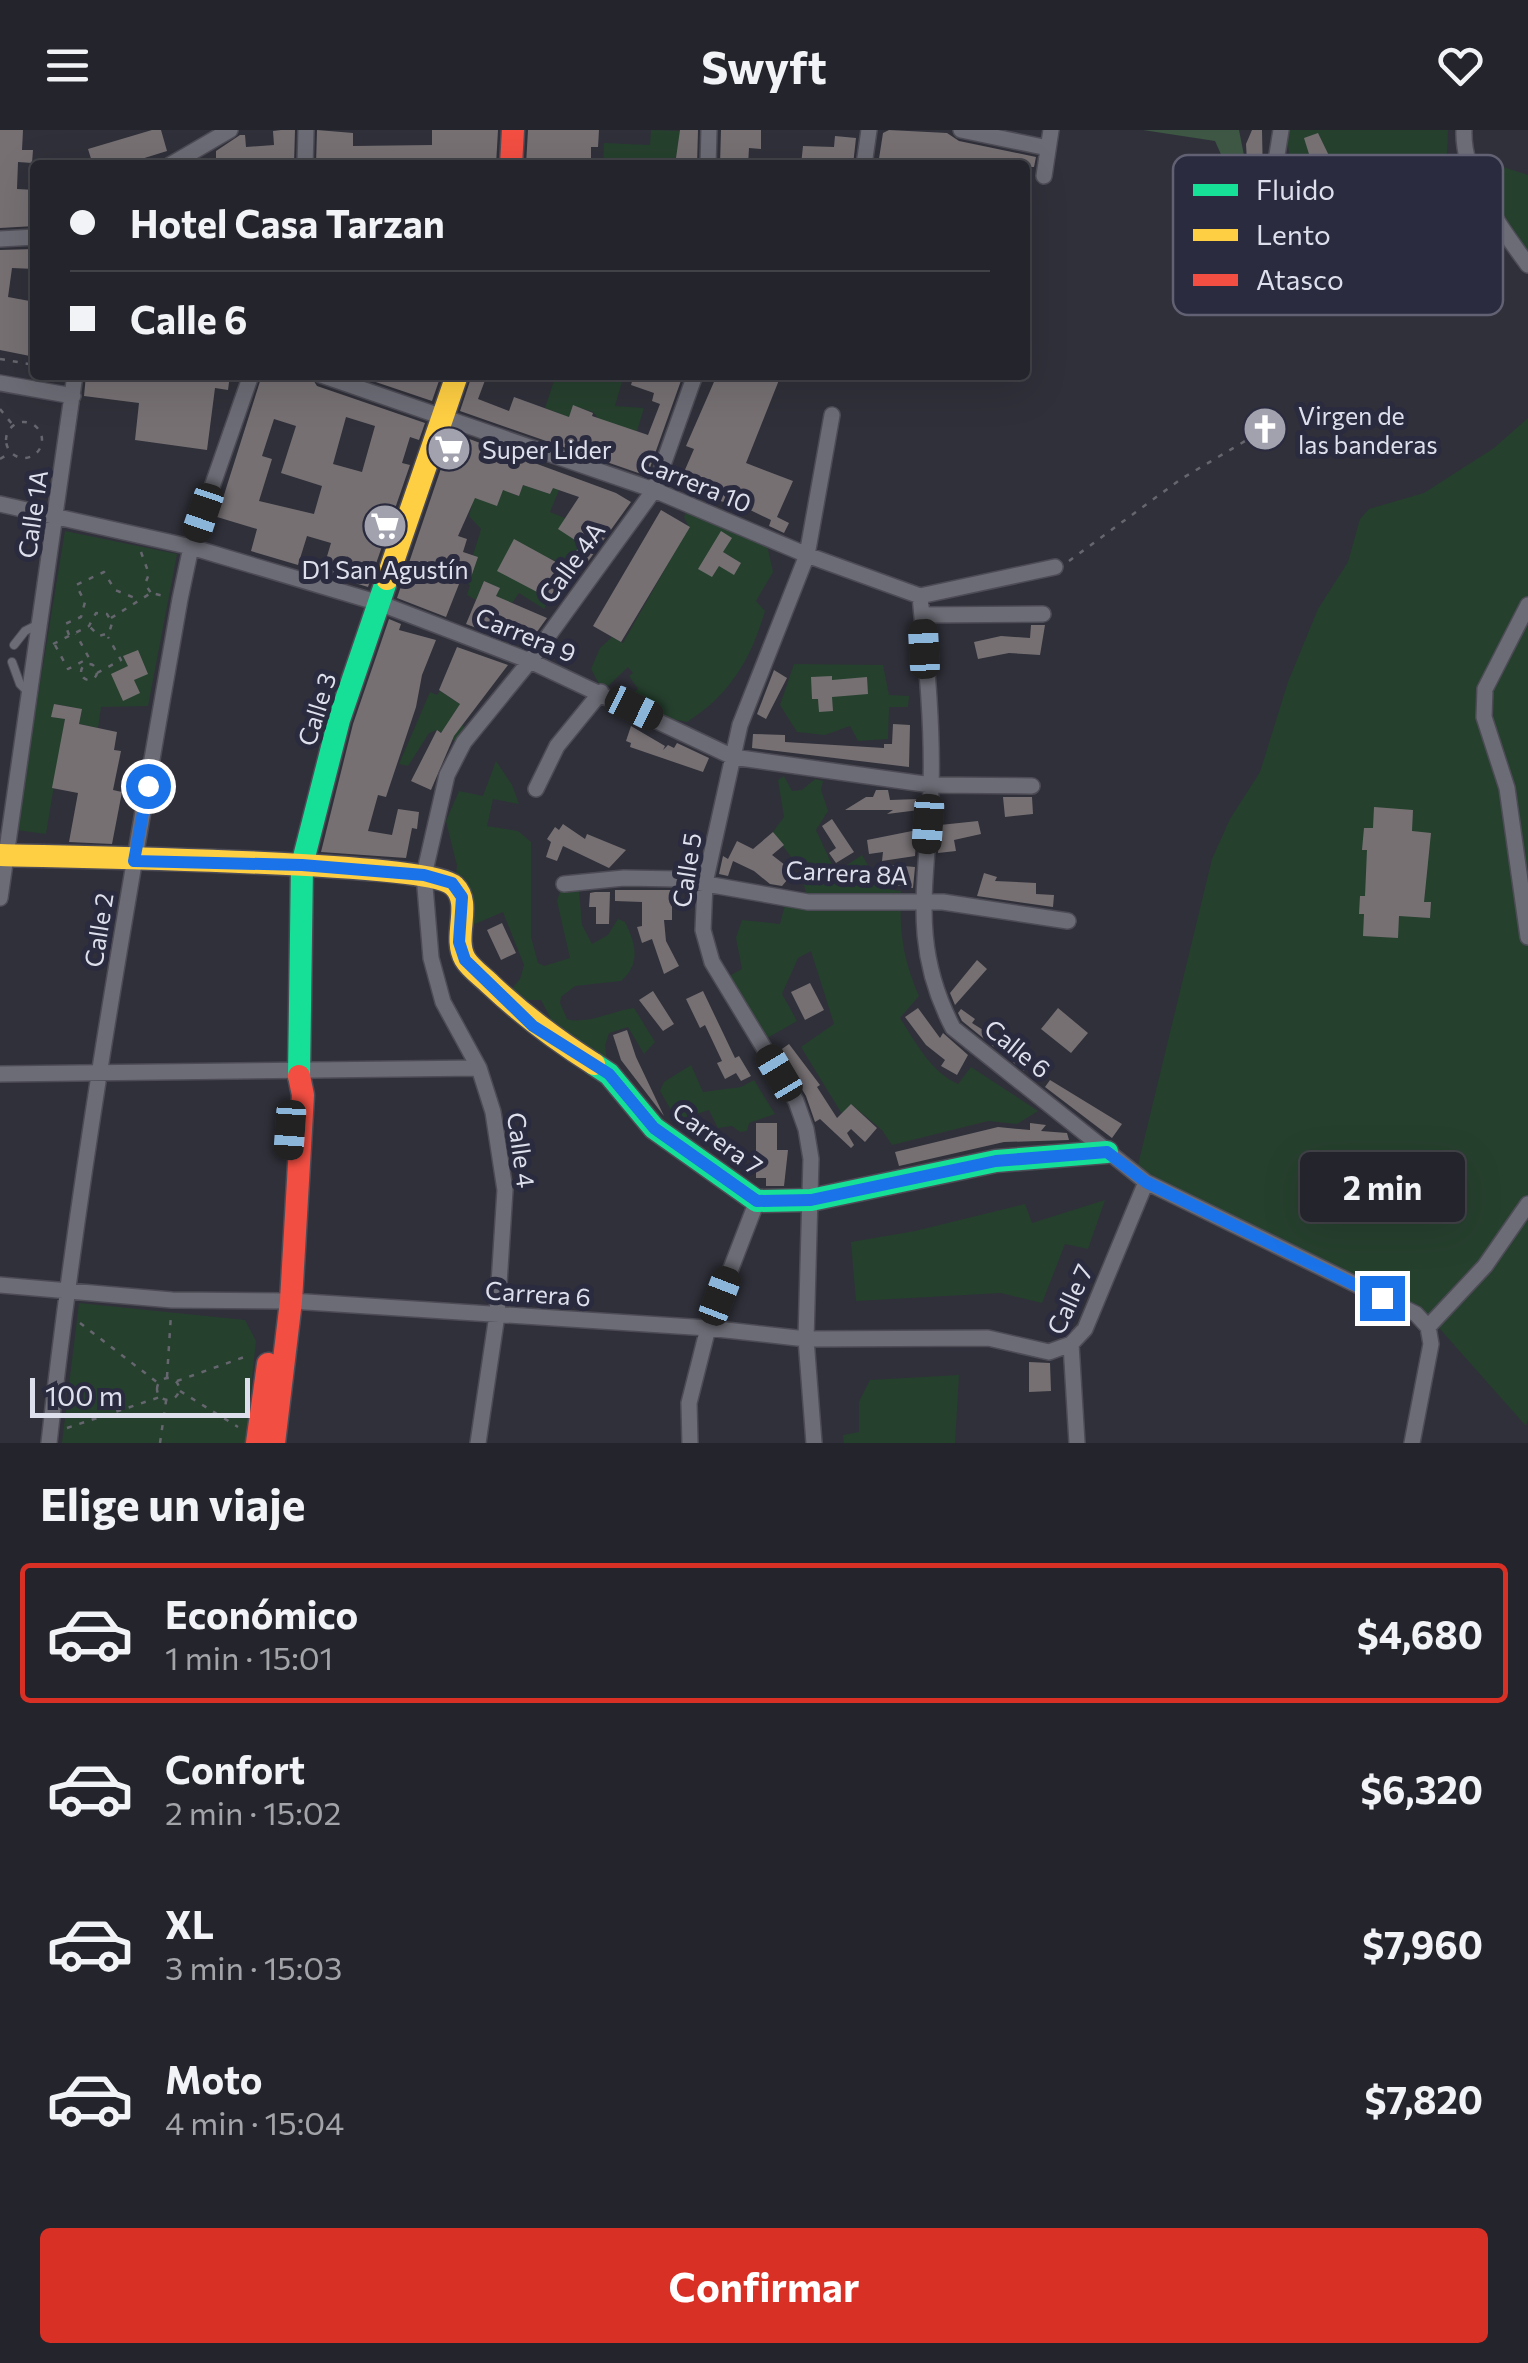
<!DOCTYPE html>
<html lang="es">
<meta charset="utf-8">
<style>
body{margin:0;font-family:Commissioner,sans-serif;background:#2c2c34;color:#f1f3f6;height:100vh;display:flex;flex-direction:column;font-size:38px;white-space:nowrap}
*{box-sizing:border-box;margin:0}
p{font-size:32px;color:#a3a4a9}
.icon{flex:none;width:55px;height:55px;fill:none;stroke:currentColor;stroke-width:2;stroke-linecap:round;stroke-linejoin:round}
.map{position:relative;height:1313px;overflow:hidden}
.sheet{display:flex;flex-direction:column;background:#24242c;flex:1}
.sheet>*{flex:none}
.banner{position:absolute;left:30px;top:30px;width:1000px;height:220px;border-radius:10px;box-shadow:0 10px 40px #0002,0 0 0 2px #414148;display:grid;align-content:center;height:220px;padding:0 40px;background:#24242c}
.scale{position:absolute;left:30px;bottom:25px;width:220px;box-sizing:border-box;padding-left:10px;border:5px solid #dedfec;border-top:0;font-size:28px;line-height:35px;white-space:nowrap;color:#dedfec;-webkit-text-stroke:8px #2b2b3f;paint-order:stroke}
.end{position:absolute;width:45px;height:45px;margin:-22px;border:12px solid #1a73e8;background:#fff;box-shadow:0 0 0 5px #fff}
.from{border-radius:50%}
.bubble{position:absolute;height:70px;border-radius:10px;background:#24242c;box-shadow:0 10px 40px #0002,0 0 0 2px #414148;font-size:32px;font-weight:700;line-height:70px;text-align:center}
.car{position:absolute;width:30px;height:60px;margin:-30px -15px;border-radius:12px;box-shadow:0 0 8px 2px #0007;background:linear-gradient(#222 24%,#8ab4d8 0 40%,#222 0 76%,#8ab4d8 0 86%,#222 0)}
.banner b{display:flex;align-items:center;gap:35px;height:95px;font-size:38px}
.banner b+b{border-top:2px solid #414148}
.banner i{width:25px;height:25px;background:#f1f3f6}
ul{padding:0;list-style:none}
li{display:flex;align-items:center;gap:30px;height:140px;margin:0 20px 15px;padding:0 20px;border:5px solid transparent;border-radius:10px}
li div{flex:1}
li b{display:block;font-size:38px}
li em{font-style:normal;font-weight:700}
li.current{border-color:#d93025}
li>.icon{width:90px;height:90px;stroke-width:1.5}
h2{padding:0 40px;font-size:45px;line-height:120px}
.primary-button{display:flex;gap:20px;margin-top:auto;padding:20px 40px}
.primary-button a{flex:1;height:115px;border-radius:10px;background:#d93025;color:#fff;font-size:40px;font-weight:700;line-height:115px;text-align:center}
header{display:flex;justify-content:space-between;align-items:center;height:130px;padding:0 40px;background:#24242c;font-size:45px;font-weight:700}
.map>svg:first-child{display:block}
.green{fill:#26402e}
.forest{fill:#3d5744}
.building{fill:#767073;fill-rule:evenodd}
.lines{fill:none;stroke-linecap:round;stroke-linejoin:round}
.lane-casing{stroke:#4d4c56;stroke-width:10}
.street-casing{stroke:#4d4c56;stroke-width:18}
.fast-casing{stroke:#4d4c56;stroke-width:25}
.slow-casing{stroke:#4d4c56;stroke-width:25}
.jam-casing{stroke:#4d4c56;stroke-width:25}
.path{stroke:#66666f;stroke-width:2.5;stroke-dasharray:5 8;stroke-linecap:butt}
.lane{stroke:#6c6c76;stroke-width:8}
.street{stroke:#6c6c76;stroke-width:15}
.fast{stroke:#16e098;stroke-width:22}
.slow{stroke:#ffcf43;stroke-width:22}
.jam{stroke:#f24e42;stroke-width:22}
.route{stroke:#1a73e8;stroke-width:12}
.labels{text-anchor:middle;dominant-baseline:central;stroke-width:10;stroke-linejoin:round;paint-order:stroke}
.poi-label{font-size:25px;fill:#dedfec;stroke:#2b2b3f;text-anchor:start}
.street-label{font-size:25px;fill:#dedfec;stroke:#2b2b3f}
.key{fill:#2b2b3f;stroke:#616173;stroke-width:2.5}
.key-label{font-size:28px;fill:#dedfec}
</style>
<header><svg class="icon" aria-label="menu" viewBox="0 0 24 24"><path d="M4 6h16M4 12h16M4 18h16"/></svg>Swyft<svg class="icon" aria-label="heart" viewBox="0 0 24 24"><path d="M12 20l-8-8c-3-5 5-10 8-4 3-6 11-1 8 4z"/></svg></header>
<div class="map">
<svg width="1528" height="1313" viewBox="0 0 1528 1313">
<rect width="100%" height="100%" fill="#30303a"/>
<path class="green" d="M651 0 680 1 675 35H603L604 13 650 15Z
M1285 0H1448L1447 25 1464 66 1304 46 1290 26Z
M1487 32 1528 45V131L1487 69 1475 38Z
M556 245H624L615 276 644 278 637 301 627 298 620 315 593 282 574 276 569 287 545 278Z
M1528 288V1289L1526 1296 1432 1190 1137 1039 1212 729 1230 689 1260 642 1288 552 1318 479 1348 432 1360 389 1369 379 1424 363 1494 318Z
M507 349 512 351 508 362 518 366 523 355 550 364 553 357 559 360 550 382 565 388 581 414 565 437 550 428 534 452 552 465 544 479 519 463 512 473 496 466 499 458 484 451 476 470 467 465 470 455 455 449 477 427 473 425 481 399 469 386 475 364 497 375Z
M688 379 767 415 773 442 756 471 765 481C751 529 730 565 687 592L667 588 623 570 638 559 629 546 633 543 628 537 603 561 591 539 600 518 612 507 623 513 689 397 684 387Z
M65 401 177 424 148 576 101 577 98 598 79 594 82 579 54 574 52 587 65 589 46 704 16 700Z
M794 534 883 535 889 565 909 566 908 577H889L888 609 858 611 850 596 825 605 797 602 780 575Z
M440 561 460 574 451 588 465 597 455 611 437 600 429 603 408 636 399 634 430 562 437 565Z
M496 631 512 655 519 674 493 669 487 696 518 701 531 712V807L538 833 544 836 570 828 557 771 562 756 579 761 582 795 592 814 608 805 618 789 625 792C636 814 641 834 621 851L575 856 561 867 560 873 567 889C587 895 612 881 634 878L655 912 644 924 628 897 609 903 605 916 608 940 551 902 550 887 541 870H516L509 862 520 849 524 835 503 782 468 797 455 752 457 736 446 691 459 661 483 666Z
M784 646 792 661 802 660 815 649 823 651 821 660 828 681 816 700 834 739H841L862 725C877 749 869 757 901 761 899 801 903 830 919 866L900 888C916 913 931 942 958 954L971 937 1038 981 1017 994 988 991 892 1015 882 1000 851 974 842 984 801 917 834 894 811 821 798 828 782 864 797 891 755 915 718 852 742 839 736 808 742 790 780 794 785 775 807 766 799 738 773 702 784 687 778 650Z
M691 935 703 962 741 957 754 950 775 984 749 993 747 1001 740 1002 732 996 718 998 709 980 683 988 675 987 660 961 664 952Z
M1105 1070 1088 1119 1065 1114 1042 1173 1001 1163 856 1171 851 1112 915 1101 1025 1074 1032 1093Z
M79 1173 245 1190 256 1211 245 1313H62Z
M959 1245 955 1313H844L843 1305 859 1302V1272L870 1250Z"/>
<path class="forest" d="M1143 0H1239L1250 56 1240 67 1215 11Z"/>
<path class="building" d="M0 0H23L22 20H33L32 33 18 32 17 59 35 60V96L0 98Z
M152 0H161L167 21 122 35H93L88 19Z
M281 0H295L294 35 216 32V21L240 5H245L246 17 274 15 273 1Z
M317 0 353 3V16L432 15V0H498L496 35H316Z
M528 0H599L598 17H591V35H526Z
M680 0H698L697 35H675Z
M721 0H761V19L749 18 748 35H720Z
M889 0 947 3 959 11 1036 27 1034 37 878 35 883 3Z
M1252 0H1262L1263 49H1251V31H1247L1246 14Z
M1318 3 1333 34 1314 40 1304 8Z
M835 6 856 8 853 35H801L803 16 834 17Z
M35 119V139L12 138 8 167 35 172V227L0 220V120Z
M86 245H230L228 260 215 258 207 320 135 310 139 273 84 266Z
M262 245H284L305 251 306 245H310L317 256 425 293 419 310 410 307 402 333 410 335 368 457 322 443 331 413 307 406 298 435 251 421 257 399 217 387ZM346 287 375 296 362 342 333 334ZM274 289 296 296 281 343 322 356 314 384 259 371 272 329 262 326Z
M355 245H407L425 251 427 245H441L432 271Z
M472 245H487L478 269 509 281 514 267 569 287 573 275 593 283 592 286 648 305 660 274 652 271 654 263 631 255 634 245H683L647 346 460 281Z
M717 245H781L746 333 793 351 777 387 789 393 784 403 769 396 771 390 746 378 687 362 691 353 681 349 694 319 686 316Z
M453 303 616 363 631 372 558 473 497 441 514 409 565 437 581 414 558 399 579 367 553 358 550 364 523 355 519 366 503 360 497 376 475 368 458 406 467 409 463 422 478 427 469 453 461 449 446 487 397 468Z
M661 380 690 397 621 512 593 496Z
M721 401 732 408 723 422 741 433 734 445 719 436 712 447 698 439Z
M484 451 500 458 496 466 547 488 526 517 466 494Z
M389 489 401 494 399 500 436 510 422 545 416 577 386 667 378 665 368 701 392 705 398 679 419 682 417 699 412 698 406 728 321 722 353 594Z
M1031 495H1045L1040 525 1009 523 978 529 974 512 1001 506 1030 508Z
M457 517 508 535 454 606 431 660 411 651 437 600 441 603 460 574 439 560Z
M138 520 148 544 134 550 140 563 123 571 111 544 128 536 123 526Z
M774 540 787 548 766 589 757 584Z
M832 546V550L867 547 868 564 832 567 833 581 819 582 818 569H812L811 547Z
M54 574 82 579 79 594 117 602 114 620 121 621 113 660 122 662 112 714 69 712 78 663 52 658 65 589 51 587Z
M893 594 910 595 909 637 752 618 753 604 785 605V612L884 618V614H892Z
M631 596 665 616 663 620 668 615 674 618 677 613 709 628 703 642 630 617 631 613 626 611Z
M876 660H888L890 670 919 669V680L887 684 893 680H845L866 667H873Z
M1003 667H1032L1033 684 1005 687Z
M1374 677 1413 680 1412 701 1431 703 1424 772H1431L1430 788 1399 786 1398 808 1363 806 1364 784H1359L1360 766H1365L1367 720H1362L1364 698H1373Z
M832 689 854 722 836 733 829 723 836 718 822 696Z
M978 691 981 704 954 710 956 721 938 723 940 695Z
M563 694 585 709 587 704 626 720 609 738 563 716 557 731 546 727 551 712 547 709 555 697 559 700Z
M917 700 915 726 882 731 883 722 869 724 867 710Z
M773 702 784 715 772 725 794 742 782 756 770 754 754 741 733 731 728 746 719 744 723 726 728 729 737 711 753 719Z
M881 734 915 737 913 758 887 754 888 748 880 746Z
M984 743 997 747 995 751 1036 753V764L1054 765 1053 777 977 766Z
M615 760H672V790H664L666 811 679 836 664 844 652 809 642 813 637 797 642 796V772L615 771Z
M595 762H610L609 794H596V777H589L590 763Z
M502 793 516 823 501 830 487 800Z
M977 830 987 839 955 875 950 863Z
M810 853 824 880 805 890 791 862Z
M653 861 674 894 663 901 639 870Z
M703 861 735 928 739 926 751 946 741 951 736 943 725 949 717 933 722 931 705 895 700 898 686 869Z
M918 878 940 908 943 903 968 925 957 945 941 936 945 930 926 915 905 887Z
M1058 878 1088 903 1071 923 1041 899Z
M961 879 975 889 972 893 1013 919 1029 935 1024 941 962 891 958 883Z
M627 900 636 927 664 986 621 930 613 905Z
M789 914 820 955 817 957 837 988 851 974 877 998 865 1012 851 999 847 1003 854 1015 851 1018 820 989 815 992 806 966 779 921Z
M1050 950 1122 994 1112 1008 1045 957Z
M756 993H777V1020H788L784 1056H766V1048H756Z
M1030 993 1046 995 1041 1001 1067 1003 1069 1010 1004 1012 899 1036 895 1022 998 997 1030 1000Z
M1029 1232 1050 1233 1051 1261 1029 1262Z"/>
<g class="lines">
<defs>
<path id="lane" d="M14 515 25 501 37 495
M12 532 20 554 29 563"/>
<path id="street" d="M961 0 1048 18
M1464 0C1462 47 1501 98 1528 135
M1276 31 1281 0
M170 35 230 0
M305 35 306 0
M708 35 709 0
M864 35 869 0
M1044 46 1051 0
M0 109 35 107
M321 245 654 360 807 425 920 466 1055 437
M0 253 73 266
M0 374 191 417 379 473 530 531 733 627 931 655 1032 656
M920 466C926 528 933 595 931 658 928 750 908 812 953 898L1146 1052 1416 1184 1428 1197
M1528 475 1485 559 1484 587 1507 658 1528 807
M922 485 1043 484
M536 659 557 616 601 562
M564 754 624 748 678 749 808 772H943L1068 791
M0 768 75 245
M0 944 479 938
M0 1155 172 1170 291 1171 708 1198 806 1209 988 1208 1049 1222 1071 1214 1085 1199 1146 1052
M1428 1197 1485 1136 1528 1074
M1071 1214 1077 1313
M49 1313C80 1030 131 750 180 469L191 417 251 245
M478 1313 497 1185 505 1060 493 982 479 938 443 872 431 828 424 745 447 645 464 612 530 531 654 360 695 245
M690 1313 689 1273 708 1198 757 1071
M814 1313 806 1209 811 1029 806 999 796 971 712 832 703 800 705 753 740 595 807 425 832 285
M1412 1313 1431 1214 1428 1197"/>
<path id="fast" d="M594 934 609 944 654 998 757 1071 811 1070 996 1031 1107 1022
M299 946 302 735 339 590 387 449"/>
<path id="slow" d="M387 449 457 245
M0 725C60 727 429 731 454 756 473 774 452 806 465 829 470 838 483 847 491 855 524 886 556 910 594 934"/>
<path id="jam" d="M511 35 513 0
M257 1313 268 1234
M274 1313 291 1171 303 965 299 946"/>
</defs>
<use href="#lane" class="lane-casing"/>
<use href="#street" class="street-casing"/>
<use href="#fast" class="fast-casing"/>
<use href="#slow" class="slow-casing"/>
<use href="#jam" class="jam-casing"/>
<path class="path" d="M0 229 35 235
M0 279 12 294
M6 310a18 18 0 1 1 36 0a18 18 0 1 1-36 0Z
M0 329 10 323
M141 422 149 444 145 454 151 463
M1069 431 1181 349 1262 301
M111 488 151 463 164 466
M69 505 65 494 81 487 85 472 76 455 104 442 115 460 140 470
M53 514 89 496 96 483 107 484 112 493 109 503 99 506 89 496
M55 515 68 539 89 528 76 504
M81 542a8 8 0 1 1 16 0a8 8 0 1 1-16 0Z
M97 543 121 530 108 507
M80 1193 158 1253
M167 1247 171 1184
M157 1259a11 11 0 1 1 22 0a11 11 0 1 1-22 0Z
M177 1251 250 1225
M180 1261 238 1297
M67 1298 160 1267
M160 1313 166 1271"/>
<use href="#lane" class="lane"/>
<use href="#street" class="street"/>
<use href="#fast" class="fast"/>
<use href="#slow" class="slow"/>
<use href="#jam" class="jam"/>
</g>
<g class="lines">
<path class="route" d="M148 656 134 731 302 735 424 745 452 753 462 767 459 812 465 830 533 896 609 944 654 998 757 1071 811 1070 996 1031 1107 1022 1146 1052 1382 1168"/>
</g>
<defs>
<symbol id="church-disc" viewBox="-11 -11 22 22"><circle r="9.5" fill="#a1a2ae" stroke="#2b2b3f"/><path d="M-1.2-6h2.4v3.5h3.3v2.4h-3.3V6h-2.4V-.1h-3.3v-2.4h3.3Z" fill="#fff"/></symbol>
<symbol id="supermarket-disc" viewBox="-11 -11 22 22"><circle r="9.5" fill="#a1a2ae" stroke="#2b2b3f"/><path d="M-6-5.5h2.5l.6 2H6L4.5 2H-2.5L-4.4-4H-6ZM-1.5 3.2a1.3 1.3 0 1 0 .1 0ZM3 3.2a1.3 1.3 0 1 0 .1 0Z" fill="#fff"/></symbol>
</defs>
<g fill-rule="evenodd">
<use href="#church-disc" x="1240" y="274" width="50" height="50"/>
<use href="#supermarket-disc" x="424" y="294" width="50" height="50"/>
<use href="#supermarket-disc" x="360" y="371" width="50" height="50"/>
</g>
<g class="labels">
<g class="poi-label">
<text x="1298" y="285">Virgen de<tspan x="1298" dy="29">las banderas</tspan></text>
<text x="482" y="319">Super Lider</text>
<text x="385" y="439" text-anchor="middle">D1 San Agustín</text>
</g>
<g class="street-label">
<text transform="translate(696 352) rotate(22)">Carrera 10</text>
<text transform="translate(32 384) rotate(-82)">Calle 1A</text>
<text transform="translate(571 432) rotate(-54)">Calle 4A</text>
<text transform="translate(526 504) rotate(22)">Carrera 9</text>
<text transform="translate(316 579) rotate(-73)">Calle 3</text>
<text transform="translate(686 740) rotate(-81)">Calle 5</text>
<text transform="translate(847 742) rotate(3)">Carrera 8A</text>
<text transform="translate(98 800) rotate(-81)">Calle 2</text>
<text transform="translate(1018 918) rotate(39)">Calle 6</text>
<text transform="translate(718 1008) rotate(36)">Carrera 7</text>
<text transform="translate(522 1020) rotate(82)">Calle 4</text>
<text transform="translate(538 1163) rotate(4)">Carrera 6</text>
<text transform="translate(1069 1169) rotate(-65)">Calle 7</text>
</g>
</g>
<rect x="1173" y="25" width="330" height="160" rx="15" class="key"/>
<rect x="1193" y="54" width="45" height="12" fill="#16e098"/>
<rect x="1193" y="99" width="45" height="12" fill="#ffcf43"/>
<rect x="1193" y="144" width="45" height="12" fill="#f24e42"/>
<g class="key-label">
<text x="1256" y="70">Fluido</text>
<text x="1256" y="115">Lento</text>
<text x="1256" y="160">Atasco</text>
</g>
</svg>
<div class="scale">100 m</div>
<i class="end from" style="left:148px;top:656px"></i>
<i class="end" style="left:1382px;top:1168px"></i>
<div class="bubble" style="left:1300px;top:1022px;width:165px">2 min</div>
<i class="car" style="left:203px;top:383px;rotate:199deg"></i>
<i class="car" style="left:924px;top:519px;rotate:357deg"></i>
<i class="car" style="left:634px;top:578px;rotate:116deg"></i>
<i class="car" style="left:928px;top:694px;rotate:184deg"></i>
<i class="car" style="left:779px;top:943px;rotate:329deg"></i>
<i class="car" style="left:290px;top:1000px;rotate:184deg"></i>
<i class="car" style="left:720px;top:1166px;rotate:21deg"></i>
<div class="banner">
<b><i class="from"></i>Hotel Casa Tarzan</b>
<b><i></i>Calle 6</b>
</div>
</div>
<section class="sheet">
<h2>Elige un viaje</h2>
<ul>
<li class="current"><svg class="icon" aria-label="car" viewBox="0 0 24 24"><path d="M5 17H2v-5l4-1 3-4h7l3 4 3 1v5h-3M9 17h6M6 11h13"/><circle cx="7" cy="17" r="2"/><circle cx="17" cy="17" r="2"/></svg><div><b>Económico</b><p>1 min · 15:01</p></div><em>$4,680</em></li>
<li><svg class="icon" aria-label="car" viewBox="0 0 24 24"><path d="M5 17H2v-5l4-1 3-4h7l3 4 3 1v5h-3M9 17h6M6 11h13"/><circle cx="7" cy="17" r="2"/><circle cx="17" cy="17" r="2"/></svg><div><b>Confort</b><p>2 min · 15:02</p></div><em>$6,320</em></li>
<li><svg class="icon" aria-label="car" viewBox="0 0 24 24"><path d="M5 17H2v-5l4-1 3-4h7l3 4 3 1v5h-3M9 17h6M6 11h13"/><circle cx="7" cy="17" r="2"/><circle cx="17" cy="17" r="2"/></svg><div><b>XL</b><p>3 min · 15:03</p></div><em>$7,960</em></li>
<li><svg class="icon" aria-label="car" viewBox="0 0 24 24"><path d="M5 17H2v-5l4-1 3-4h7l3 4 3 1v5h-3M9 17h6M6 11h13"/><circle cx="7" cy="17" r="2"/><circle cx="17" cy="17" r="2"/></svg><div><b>Moto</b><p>4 min · 15:04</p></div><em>$7,820</em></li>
</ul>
<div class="primary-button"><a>Confirmar</a></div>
</section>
